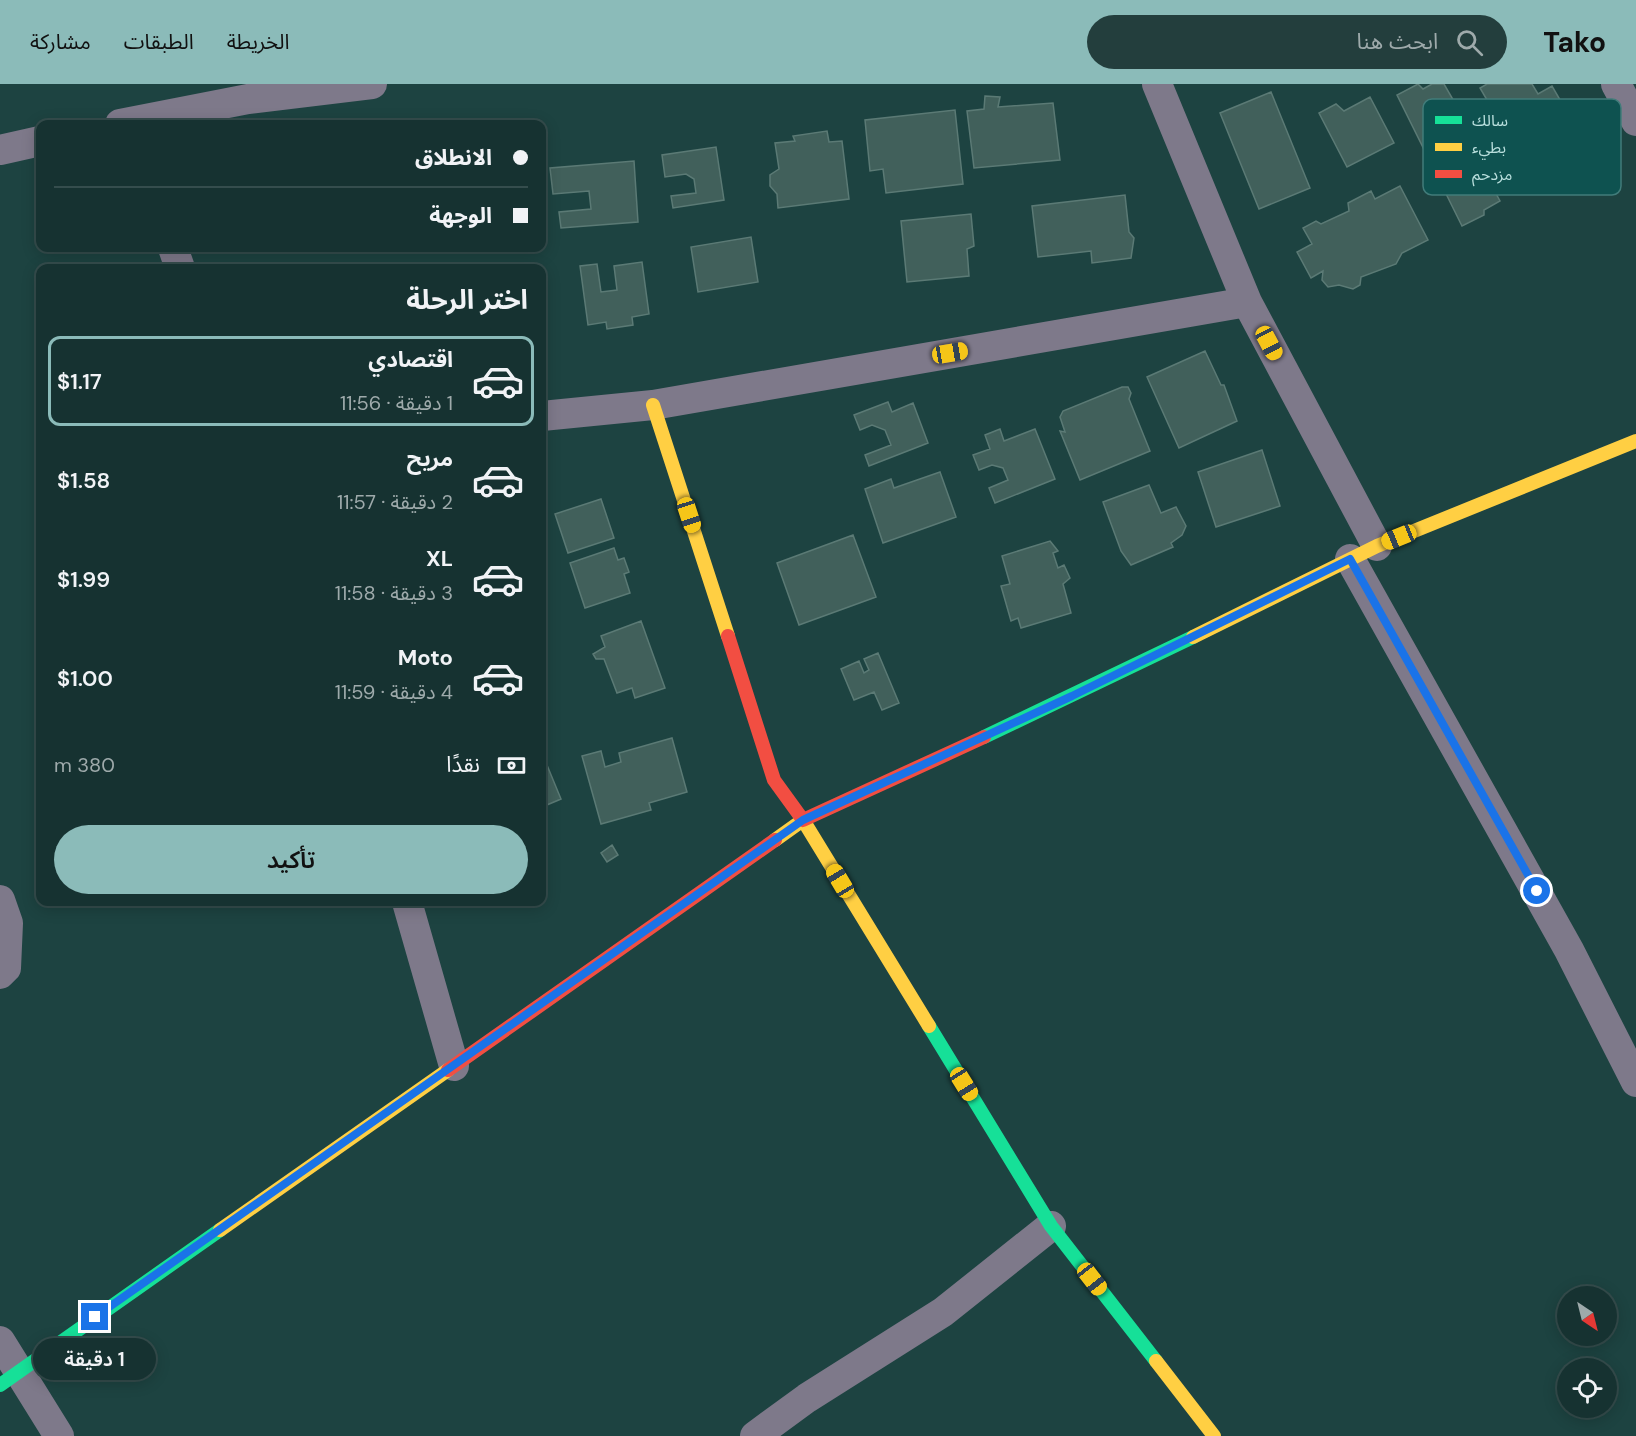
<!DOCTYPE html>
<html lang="ar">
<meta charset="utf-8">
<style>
body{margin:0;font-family:"DM Sans","Noto Sans Arabic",sans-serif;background:#233e3d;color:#f1f3f6;direction:rtl;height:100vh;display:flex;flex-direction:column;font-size:22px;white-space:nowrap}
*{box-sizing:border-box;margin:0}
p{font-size:20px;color:#9eaaab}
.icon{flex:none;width:33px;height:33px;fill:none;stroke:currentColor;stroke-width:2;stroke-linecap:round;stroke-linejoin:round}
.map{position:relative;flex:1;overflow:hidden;direction:ltr}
.side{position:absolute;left:36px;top:180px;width:510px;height:642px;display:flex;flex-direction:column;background:#163231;border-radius:12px;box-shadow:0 3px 15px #0003,0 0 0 2px #354d4d;direction:rtl}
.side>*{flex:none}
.guide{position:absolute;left:36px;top:36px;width:510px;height:132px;border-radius:12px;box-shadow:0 3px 15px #0003,0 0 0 2px #354d4d;direction:rtl;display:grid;align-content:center;height:132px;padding:0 18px;background:#163231}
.needle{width:39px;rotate:145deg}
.fabs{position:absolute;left:1557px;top:1202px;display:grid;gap:12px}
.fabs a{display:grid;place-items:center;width:60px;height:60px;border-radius:50%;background:#163231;box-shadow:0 3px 15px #0003,0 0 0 2px #354d4d;font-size:30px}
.end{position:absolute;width:27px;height:27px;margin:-14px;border:8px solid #1a73e8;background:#fff;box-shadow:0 0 0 3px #fff}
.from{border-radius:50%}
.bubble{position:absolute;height:42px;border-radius:21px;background:#163231;box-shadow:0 3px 15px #0003,0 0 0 2px #354d4d;font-size:20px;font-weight:600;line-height:42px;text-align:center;direction:rtl}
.car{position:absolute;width:18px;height:36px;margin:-18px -9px;border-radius:8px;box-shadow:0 0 4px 2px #0007;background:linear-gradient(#f5c518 24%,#345 0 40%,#f5c518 0 76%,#345 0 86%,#f5c518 0)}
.guide b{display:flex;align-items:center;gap:21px;height:57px;font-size:22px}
.guide b+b{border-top:2px solid #354d4d}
.guide i{width:15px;height:15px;background:#f1f3f6}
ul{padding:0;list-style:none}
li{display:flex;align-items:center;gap:18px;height:90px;margin:0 12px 9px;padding:0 6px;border:3px solid transparent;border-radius:12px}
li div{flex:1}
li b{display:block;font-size:22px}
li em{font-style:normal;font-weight:600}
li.current{border-color:#8bbbb9}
li>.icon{width:54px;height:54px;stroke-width:1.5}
h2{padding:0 18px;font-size:27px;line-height:72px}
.pay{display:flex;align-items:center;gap:15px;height:66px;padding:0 18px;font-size:22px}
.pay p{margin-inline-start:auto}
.primary-button{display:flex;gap:12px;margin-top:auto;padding:12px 18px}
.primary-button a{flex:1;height:69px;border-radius:36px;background:#8bbbb9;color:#111;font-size:24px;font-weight:600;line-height:69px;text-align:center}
header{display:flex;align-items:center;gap:36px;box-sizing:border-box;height:84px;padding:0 30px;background:#8bbbb9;color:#111}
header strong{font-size:28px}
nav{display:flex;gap:33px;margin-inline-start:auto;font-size:21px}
.search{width:420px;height:54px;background:#233e3d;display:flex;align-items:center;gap:15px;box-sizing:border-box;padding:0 21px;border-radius:33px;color:#9eaaab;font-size:22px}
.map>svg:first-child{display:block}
.building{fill:#41605b;stroke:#5b7a75;stroke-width:1.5}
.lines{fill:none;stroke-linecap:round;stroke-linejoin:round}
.street{stroke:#7e798a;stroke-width:30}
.fast{stroke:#16e098;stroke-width:14}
.slow{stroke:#ffcf43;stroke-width:14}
.jam{stroke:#f24e42;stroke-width:14}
.route{stroke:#1a73e8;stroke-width:8}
.key{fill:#0e5250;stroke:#417c7a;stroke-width:1.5}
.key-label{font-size:16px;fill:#b8dedc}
</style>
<header>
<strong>Tako</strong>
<div class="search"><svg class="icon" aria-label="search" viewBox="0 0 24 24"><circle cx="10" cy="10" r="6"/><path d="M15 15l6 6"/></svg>ابحث هنا</div>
<nav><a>الخريطة</a><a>الطبقات</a><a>مشاركة</a></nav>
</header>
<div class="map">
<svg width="1636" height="1352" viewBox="0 0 1636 1352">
<rect width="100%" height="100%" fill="#1d4341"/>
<path class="building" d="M1418 0 1423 5 1432 0H1444L1488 76 1482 79 1491 94 1488 95 1500 117 1484 126V131L1462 142 1397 11Z
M1487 0H1532L1538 10 1552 2 1577 45 1548 63 1542 54 1530 60 1525 51 1512 59 1480 4Z
M1271 8 1310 104 1259 125 1220 29Z
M985 12 1000 13 998 23 1053 19 1060 76 974 84 967 27 984 25Z
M1370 13 1394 59 1347 83 1319 29 1336 20 1344 27Z
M955 26 963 100 886 109 883 85 870 87 865 36Z
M827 47 829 58 842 57 849 115 778 124 777 110 770 102V91L779 85 775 59 795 57 793 52Z
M716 63 724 116 673 124 671 112 696 109 694 95 686 90 665 93 662 71Z
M634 77 638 138 561 144 559 128 591 125 589 107 553 110 550 84Z
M1400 102 1428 156 1402 169 1396 180 1361 193 1360 201 1353 205 1339 201 1328 203 1322 196 1323 187 1311 194 1297 168 1312 160 1303 144 1316 137 1321 140 1349 127 1348 119 1371 107 1375 115Z
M1125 111 1129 148 1134 154 1131 174 1092 179 1091 167 1038 173 1032 122Z
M971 130 974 162 967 165 969 192 907 198 901 137Z
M751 153 758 198 698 208 691 163Z
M642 178 649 230 632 233 633 241 607 245 606 238 588 241 580 182 597 180 601 208 617 206 614 182Z
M1205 267 1221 301H1224L1237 337 1179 364 1147 293Z
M1122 303H1128L1131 309 1129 315 1150 367 1080 396 1060 347 1065 348 1060 333 1063 327Z
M888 318 892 328 913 319 928 359 869 382 865 371 891 361 885 346 872 341 860 346 854 331Z
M1000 345 1004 357 1035 345 1055 395 995 419 989 404 1008 396 1003 384 992 381 979 386 973 371 990 365 985 351Z
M1262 366 1280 422 1216 443 1198 388Z
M940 388 956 433 883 459 865 405 891 395 894 404Z
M1149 401 1161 429 1176 423 1186 442 1182 451 1171 459 1173 463 1131 481 1121 467 1103 418Z
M601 415 614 454 568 469 555 430Z
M853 451 876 513 799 541 777 479Z
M1050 457 1058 467 1053 469 1058 484 1064 481 1070 494 1063 500 1071 529 1021 544 1018 534 1011 537 1001 502 1010 500 1002 472Z
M614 464 618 476 624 474 629 488 624 490 630 509 585 524 570 479Z
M641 537 665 604 635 614 632 604 617 609 604 575H596L593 570 605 563 601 552Z
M878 569 899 619 882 626 874 608 854 616 841 585 859 577 864 589 869 586 864 575Z
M672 654 687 708 649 719 651 726 601 740 582 672 601 667 605 683 621 678 619 669Z
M542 669 561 715 542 723Z
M612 761 618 771 607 778 601 769Z"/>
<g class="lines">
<path class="street" d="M1157 0 1247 218 1377 462
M1616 0 1636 37
M120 40 248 15 372 0
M0 66 40 57
M173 164 180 184
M542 332 653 321 1247 218
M1350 475 1569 866 1636 998
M0 816 8 839 6 884 0 890
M407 818 454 982
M0 1257 59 1352
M755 1352 807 1314 943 1228 1051 1142"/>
<path class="fast" d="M984 653 1193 553
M929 942 1051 1142 1156 1277
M0 1301 220 1146"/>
<path class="slow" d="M653 321 728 552
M1193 553 1377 462 1636 357
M775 756 803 736 929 942
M220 1146 448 986
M1156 1277 1214 1352"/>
<path class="jam" d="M728 552 774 696 803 736 984 653
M448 986 775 756"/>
</g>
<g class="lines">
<path class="route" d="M95 1233 803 736 1072 612 1350 475 1537 807"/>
</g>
<rect x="1423" y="15" width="198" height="96" rx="9" class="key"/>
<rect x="1435" y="32" width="27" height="8" fill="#16e098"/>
<rect x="1435" y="59" width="27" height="8" fill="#ffcf43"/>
<rect x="1435" y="86" width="27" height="8" fill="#f24e42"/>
<g class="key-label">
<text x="1472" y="42">سالك</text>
<text x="1472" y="69">بطيء</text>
<text x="1472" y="96">مزدحم</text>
</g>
</svg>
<div class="fabs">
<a><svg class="needle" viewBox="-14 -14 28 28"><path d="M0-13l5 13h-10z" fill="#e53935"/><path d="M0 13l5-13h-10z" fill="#9eaaab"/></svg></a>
<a><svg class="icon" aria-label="locate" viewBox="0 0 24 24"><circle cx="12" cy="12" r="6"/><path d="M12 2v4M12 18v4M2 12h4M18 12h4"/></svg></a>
</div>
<i class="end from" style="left:1537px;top:807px"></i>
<i class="end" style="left:95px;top:1233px"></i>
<div class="bubble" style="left:33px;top:1254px;width:123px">1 دقيقة</div>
<i class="car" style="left:1269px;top:259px;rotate:152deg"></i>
<i class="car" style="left:950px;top:269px;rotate:80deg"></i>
<i class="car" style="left:689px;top:431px;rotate:162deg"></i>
<i class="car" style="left:1399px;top:453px;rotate:248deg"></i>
<i class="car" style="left:840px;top:797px;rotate:329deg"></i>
<i class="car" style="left:964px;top:1000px;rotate:148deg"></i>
<i class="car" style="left:1092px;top:1195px;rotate:142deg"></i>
<div class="guide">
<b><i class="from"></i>الانطلاق</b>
<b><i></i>الوجهة</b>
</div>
<section class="side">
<h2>اختر الرحلة</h2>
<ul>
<li class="current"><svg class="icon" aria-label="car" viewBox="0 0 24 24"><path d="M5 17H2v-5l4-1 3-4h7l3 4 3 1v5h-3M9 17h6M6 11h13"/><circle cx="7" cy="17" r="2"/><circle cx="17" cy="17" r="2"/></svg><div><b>اقتصادي</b><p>1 دقيقة · 11:56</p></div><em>$1.17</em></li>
<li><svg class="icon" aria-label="car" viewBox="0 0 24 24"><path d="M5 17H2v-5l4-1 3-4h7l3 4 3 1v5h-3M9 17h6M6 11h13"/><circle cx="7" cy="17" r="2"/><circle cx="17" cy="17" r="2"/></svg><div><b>مريح</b><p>2 دقيقة · 11:57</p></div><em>$1.58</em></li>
<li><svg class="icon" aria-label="car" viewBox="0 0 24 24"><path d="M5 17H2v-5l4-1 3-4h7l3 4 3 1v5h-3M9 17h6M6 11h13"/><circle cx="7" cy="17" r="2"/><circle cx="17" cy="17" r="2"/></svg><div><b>XL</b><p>3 دقيقة · 11:58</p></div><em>$1.99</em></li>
<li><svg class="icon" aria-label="car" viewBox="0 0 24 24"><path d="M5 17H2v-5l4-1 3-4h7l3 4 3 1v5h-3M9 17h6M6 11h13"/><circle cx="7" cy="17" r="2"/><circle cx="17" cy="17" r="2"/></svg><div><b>Moto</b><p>4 دقيقة · 11:59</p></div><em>$1.00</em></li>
</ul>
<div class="pay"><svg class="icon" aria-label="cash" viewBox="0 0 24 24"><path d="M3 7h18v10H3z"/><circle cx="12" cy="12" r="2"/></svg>نقدًا<p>380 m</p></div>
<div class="primary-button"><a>تأكيد</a></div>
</section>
</div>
